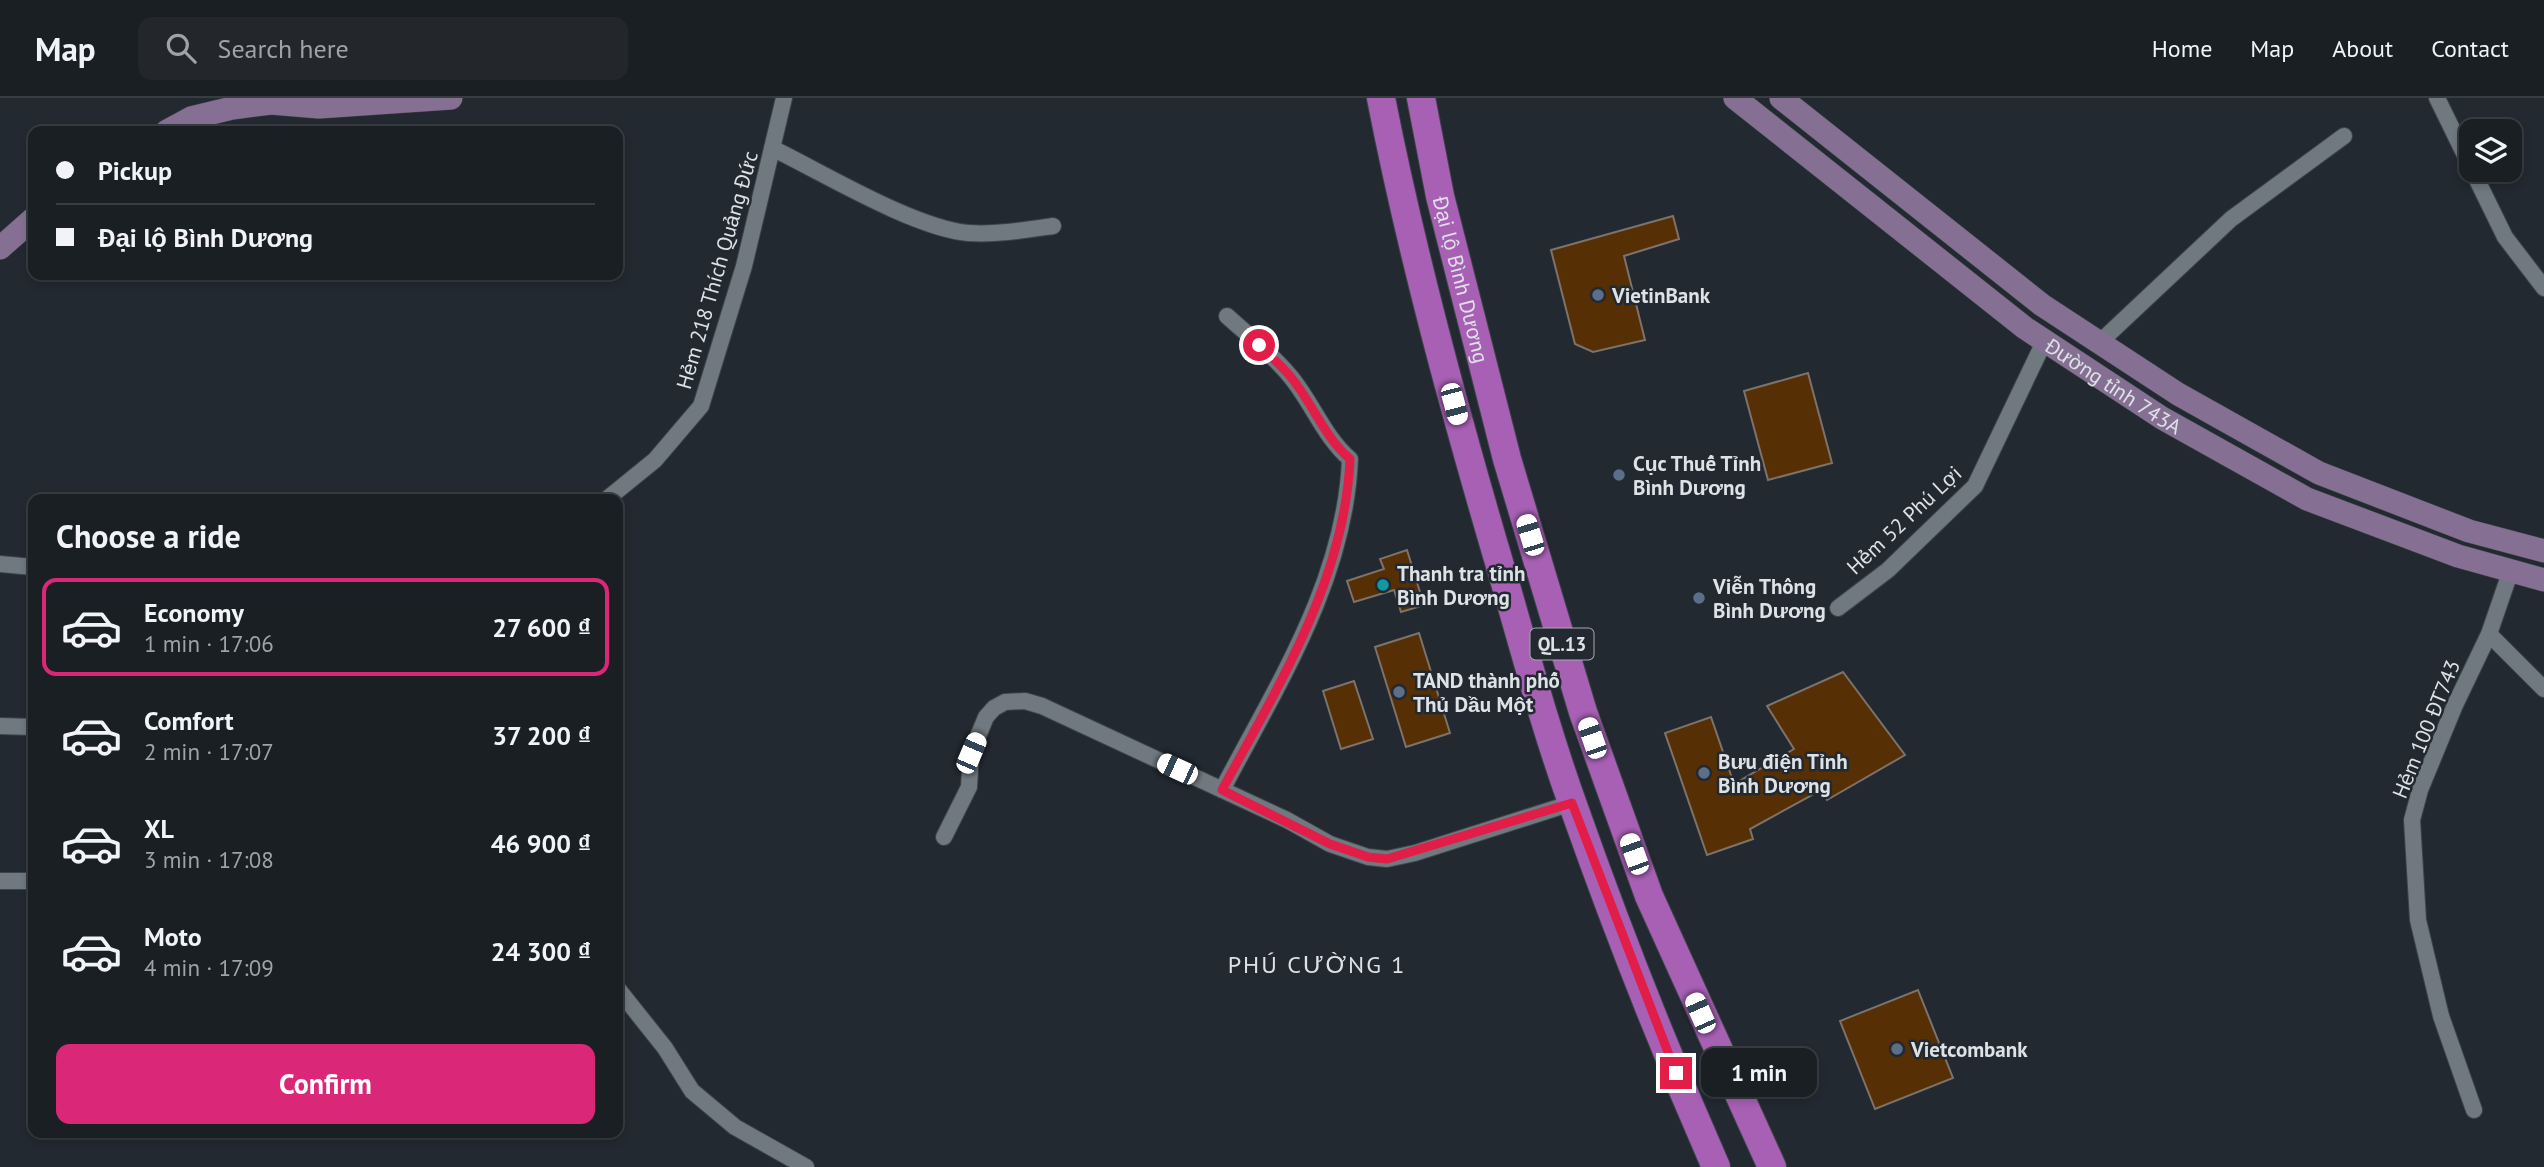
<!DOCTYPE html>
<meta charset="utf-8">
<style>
body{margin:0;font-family:"PT Sans",sans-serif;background:#23272c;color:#f1f3f6;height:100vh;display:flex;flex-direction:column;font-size:26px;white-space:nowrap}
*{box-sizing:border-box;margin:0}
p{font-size:23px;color:#9fa2a6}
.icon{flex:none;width:38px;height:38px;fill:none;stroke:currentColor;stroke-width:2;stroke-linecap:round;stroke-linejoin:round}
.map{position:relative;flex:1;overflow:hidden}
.drawer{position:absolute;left:28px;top:396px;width:595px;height:644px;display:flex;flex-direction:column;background:#1a1f24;border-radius:14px;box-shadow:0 4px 10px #0003,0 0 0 2px #383d41}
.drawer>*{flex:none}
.top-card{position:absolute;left:28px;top:28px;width:595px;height:154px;border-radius:14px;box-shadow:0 4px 10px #0003,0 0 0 2px #383d41;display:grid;align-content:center;height:154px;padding:0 28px;background:#1a1f24}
.buttons{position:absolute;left:2459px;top:21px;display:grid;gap:14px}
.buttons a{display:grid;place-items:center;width:63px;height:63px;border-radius:14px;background:#1a1f24;box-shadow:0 4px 10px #0003,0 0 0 2px #383d41;font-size:35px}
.end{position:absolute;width:32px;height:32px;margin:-16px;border:9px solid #e11d48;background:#fff;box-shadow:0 0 0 4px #fff}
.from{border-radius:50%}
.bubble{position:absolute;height:49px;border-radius:14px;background:#1a1f24;box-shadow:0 4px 10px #0003,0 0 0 2px #383d41;font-size:23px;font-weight:700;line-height:49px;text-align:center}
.car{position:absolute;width:21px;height:42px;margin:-21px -10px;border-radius:9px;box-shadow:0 0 5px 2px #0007;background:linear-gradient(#fff 24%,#345 0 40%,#fff 0 76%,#345 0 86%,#fff 0)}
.top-card b{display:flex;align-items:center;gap:24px;height:66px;font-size:26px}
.top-card b+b{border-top:2px solid #383d41}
.top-card i{width:18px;height:18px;background:#f1f3f6}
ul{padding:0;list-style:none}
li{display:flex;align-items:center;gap:21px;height:98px;margin:0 14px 10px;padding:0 14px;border:4px solid transparent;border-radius:14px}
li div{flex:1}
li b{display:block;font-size:26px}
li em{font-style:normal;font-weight:700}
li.on{border-color:#db2777}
li>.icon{width:63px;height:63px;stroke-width:1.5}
h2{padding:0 28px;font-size:32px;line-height:84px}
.action{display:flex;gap:14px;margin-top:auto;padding:14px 28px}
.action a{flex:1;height:80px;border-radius:14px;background:#db2777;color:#fff;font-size:28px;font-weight:700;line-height:80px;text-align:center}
header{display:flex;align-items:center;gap:42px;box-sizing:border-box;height:98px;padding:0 35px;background:#1a1f24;border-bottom:2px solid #383d41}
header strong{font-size:33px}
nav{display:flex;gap:38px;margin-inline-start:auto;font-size:24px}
.search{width:490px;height:63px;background:#23272c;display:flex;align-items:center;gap:18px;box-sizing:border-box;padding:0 24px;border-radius:14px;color:#9fa2a6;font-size:26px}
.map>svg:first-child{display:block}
.building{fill:#562f05;stroke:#7c736b;stroke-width:2}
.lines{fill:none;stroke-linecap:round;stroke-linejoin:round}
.minor-casing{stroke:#3d4449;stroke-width:18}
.secondary-casing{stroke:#3d4449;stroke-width:24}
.trunk-casing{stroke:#3d4449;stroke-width:30}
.minor{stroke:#707980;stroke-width:16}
.secondary{stroke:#857094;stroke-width:23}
.trunk{stroke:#a860b5;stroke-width:28}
.route{stroke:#e11d48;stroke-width:9}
.service-dot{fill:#5c6f8a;stroke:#222930;stroke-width:2.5}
.culture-dot{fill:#0f9aa8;stroke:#222930;stroke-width:2.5}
.labels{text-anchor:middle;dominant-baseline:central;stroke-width:5;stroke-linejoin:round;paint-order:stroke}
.shield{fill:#222930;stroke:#a5aaaf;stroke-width:2}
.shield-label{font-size:19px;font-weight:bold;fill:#dde2e6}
.street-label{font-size:21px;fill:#dde2e6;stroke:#222930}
.poi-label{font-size:21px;font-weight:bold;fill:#dde2e6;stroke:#222930;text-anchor:start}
.quarter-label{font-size:24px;letter-spacing:2px;fill:#dde2e6;stroke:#222930}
</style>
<header>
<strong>Map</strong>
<div class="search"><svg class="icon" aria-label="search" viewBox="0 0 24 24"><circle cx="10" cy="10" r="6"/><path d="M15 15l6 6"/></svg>Search here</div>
<nav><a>Home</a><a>Map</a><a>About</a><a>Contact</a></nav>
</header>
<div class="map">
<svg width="2544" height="1069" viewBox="0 0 2544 1069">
<rect width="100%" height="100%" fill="#222930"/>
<path class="building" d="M1673 118 1679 141 1624 158 1645 242 1593 254 1575 246 1551 152Z
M1808 275 1832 365 1768 382 1744 293Z
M1407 452 1424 507 1401 514 1394 492 1354 504 1347 483 1384 471 1380 461Z
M1419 535 1450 635 1406 649 1375 549Z
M1843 574 1905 657 1827 702 1821 692 1750 731 1753 741 1707 757 1665 635 1711 619 1734 686 1794 651 1767 608Z
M1354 583 1373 641 1341 651 1323 593Z
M1918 892 1953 980 1875 1011 1840 923Z"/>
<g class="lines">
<defs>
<path id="minor" d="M2437 0 2505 139 2544 190
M772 50C823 75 914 130 968 135 996 137 1026 132 1053 128
M2099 245 2231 121 2344 38
M607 401 655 362 701 308 744 168 784 0
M0 466 33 469
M1838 510 1888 472 1975 388 2044 244
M2489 536 2544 591
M0 628 33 629
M1222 692C1277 587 1345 483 1350 361 1324 339 1312 304 1290 278 1272 256 1248 237 1227 218
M944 739 969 689 971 655 986 619 994 610 1005 604 1025 603 1042 608 1287 722 1330 746 1368 759 1387 761 1415 755 1572 705
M0 783H33
M618 891 665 950 692 993 735 1029 806 1069
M2474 1012 2441 918 2418 822 2412 722 2420 692 2455 607 2489 536 2511 472"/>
<g id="secondary">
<path id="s1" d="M1735 0 2025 230 2162 320 2307 401 2458 458 2544 482"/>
<path d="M1781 0 2042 207 2178 296 2319 375 2469 433 2544 453"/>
<path d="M167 33 191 20 232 10 271 5 319 9 451 0"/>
<path d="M0 150 33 121"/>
</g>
<g id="trunk">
<path d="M1381 0C1411 153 1452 304 1496 454 1521 538 1543 624 1573 707 1616 829 1664 951 1716 1069"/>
<path id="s2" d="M1421 0 1440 98 1507 361 1583 614 1649 798 1772 1069"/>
</g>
</defs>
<use href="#minor" class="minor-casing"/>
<use href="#secondary" class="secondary-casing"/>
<use href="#trunk" class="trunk-casing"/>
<use href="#minor" class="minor"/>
<use href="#secondary" class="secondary"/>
<use href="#trunk" class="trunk"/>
</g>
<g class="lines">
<path class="route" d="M1259 247C1269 257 1281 267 1290 278 1312 304 1324 339 1350 361 1345 482 1278 588 1222 692L1330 746 1368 759 1387 761 1572 705 1676 975"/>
</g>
<g class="service-dot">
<circle cx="1598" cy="197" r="7"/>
<circle cx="1619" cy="377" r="7"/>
<circle cx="1699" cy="500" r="7"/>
<circle cx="1399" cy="594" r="7"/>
<circle cx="1704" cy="675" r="7"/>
<circle cx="1897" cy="951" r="7"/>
</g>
<circle class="culture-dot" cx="1383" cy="487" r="7"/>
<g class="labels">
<rect class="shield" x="1530.5" y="530.5" width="63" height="31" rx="5"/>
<g class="shield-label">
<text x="1562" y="546">QL.13</text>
</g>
<g class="street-label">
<text transform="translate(717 172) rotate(-74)">Hẻm 218 Thích Quảng Đức</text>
<text stroke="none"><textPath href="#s2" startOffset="186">Đại lộ Bình Dương</textPath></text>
<text stroke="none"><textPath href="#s1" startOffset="476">Đường tỉnh 743A</textPath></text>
<text transform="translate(1904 422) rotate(-43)">Hẻm 52 Phú Lợi</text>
<text transform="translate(2426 631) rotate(-68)">Hẻm 100 ĐT743</text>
</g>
<g class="poi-label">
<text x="1612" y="197">VietinBank</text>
<text x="1633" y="365">Cục Thuế Tỉnh<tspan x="1633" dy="24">Bình Dương</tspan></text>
<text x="1397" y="475">Thanh tra tỉnh<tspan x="1397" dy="24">Bình Dương</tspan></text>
<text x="1713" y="488">Viễn Thông<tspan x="1713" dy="24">Bình Dương</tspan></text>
<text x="1413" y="582">TAND thành phố<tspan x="1413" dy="24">Thủ Dầu Một</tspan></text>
<text x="1718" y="663">Bưu điện Tỉnh<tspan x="1718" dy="24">Bình Dương</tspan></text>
<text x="1911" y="951">Vietcombank</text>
</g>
<g class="quarter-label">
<text x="1317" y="866">PHÚ CƯỜNG 1</text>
</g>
</g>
</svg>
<div class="buttons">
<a><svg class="icon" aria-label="layers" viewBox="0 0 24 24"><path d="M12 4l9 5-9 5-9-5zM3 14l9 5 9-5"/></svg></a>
</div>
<i class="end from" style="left:1259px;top:247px"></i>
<i class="end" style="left:1676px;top:975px"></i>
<div class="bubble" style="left:1701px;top:950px;width:116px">1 min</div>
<i class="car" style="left:1454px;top:306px;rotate:165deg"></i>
<i class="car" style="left:1530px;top:437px;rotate:343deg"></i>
<i class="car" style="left:1592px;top:640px;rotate:341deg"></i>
<i class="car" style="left:971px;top:655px;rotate:23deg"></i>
<i class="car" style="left:1177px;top:671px;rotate:295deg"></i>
<i class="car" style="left:1634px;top:756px;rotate:340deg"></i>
<i class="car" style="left:1700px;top:915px;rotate:336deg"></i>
<div class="top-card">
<b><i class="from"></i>Pickup</b>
<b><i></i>Đại lộ Bình Dương</b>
</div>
<section class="drawer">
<h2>Choose a ride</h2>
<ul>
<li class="on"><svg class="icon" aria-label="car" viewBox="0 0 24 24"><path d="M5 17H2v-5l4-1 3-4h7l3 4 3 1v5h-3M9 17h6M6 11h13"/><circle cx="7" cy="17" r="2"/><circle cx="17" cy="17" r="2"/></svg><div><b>Economy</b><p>1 min · 17:06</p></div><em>27 600 ₫</em></li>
<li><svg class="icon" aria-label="car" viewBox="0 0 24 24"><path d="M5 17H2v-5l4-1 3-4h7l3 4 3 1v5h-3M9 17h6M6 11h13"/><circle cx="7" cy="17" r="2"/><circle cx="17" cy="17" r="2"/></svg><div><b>Comfort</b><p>2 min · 17:07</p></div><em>37 200 ₫</em></li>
<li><svg class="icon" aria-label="car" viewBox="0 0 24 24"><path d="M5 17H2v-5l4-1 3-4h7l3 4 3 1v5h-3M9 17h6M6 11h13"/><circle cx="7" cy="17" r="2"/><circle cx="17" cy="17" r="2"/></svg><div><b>XL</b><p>3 min · 17:08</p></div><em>46 900 ₫</em></li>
<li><svg class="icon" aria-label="car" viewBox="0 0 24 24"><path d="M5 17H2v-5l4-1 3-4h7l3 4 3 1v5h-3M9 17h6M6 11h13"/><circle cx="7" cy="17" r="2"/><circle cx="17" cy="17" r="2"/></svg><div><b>Moto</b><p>4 min · 17:09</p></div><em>24 300 ₫</em></li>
</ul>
<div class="action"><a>Confirm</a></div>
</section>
</div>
